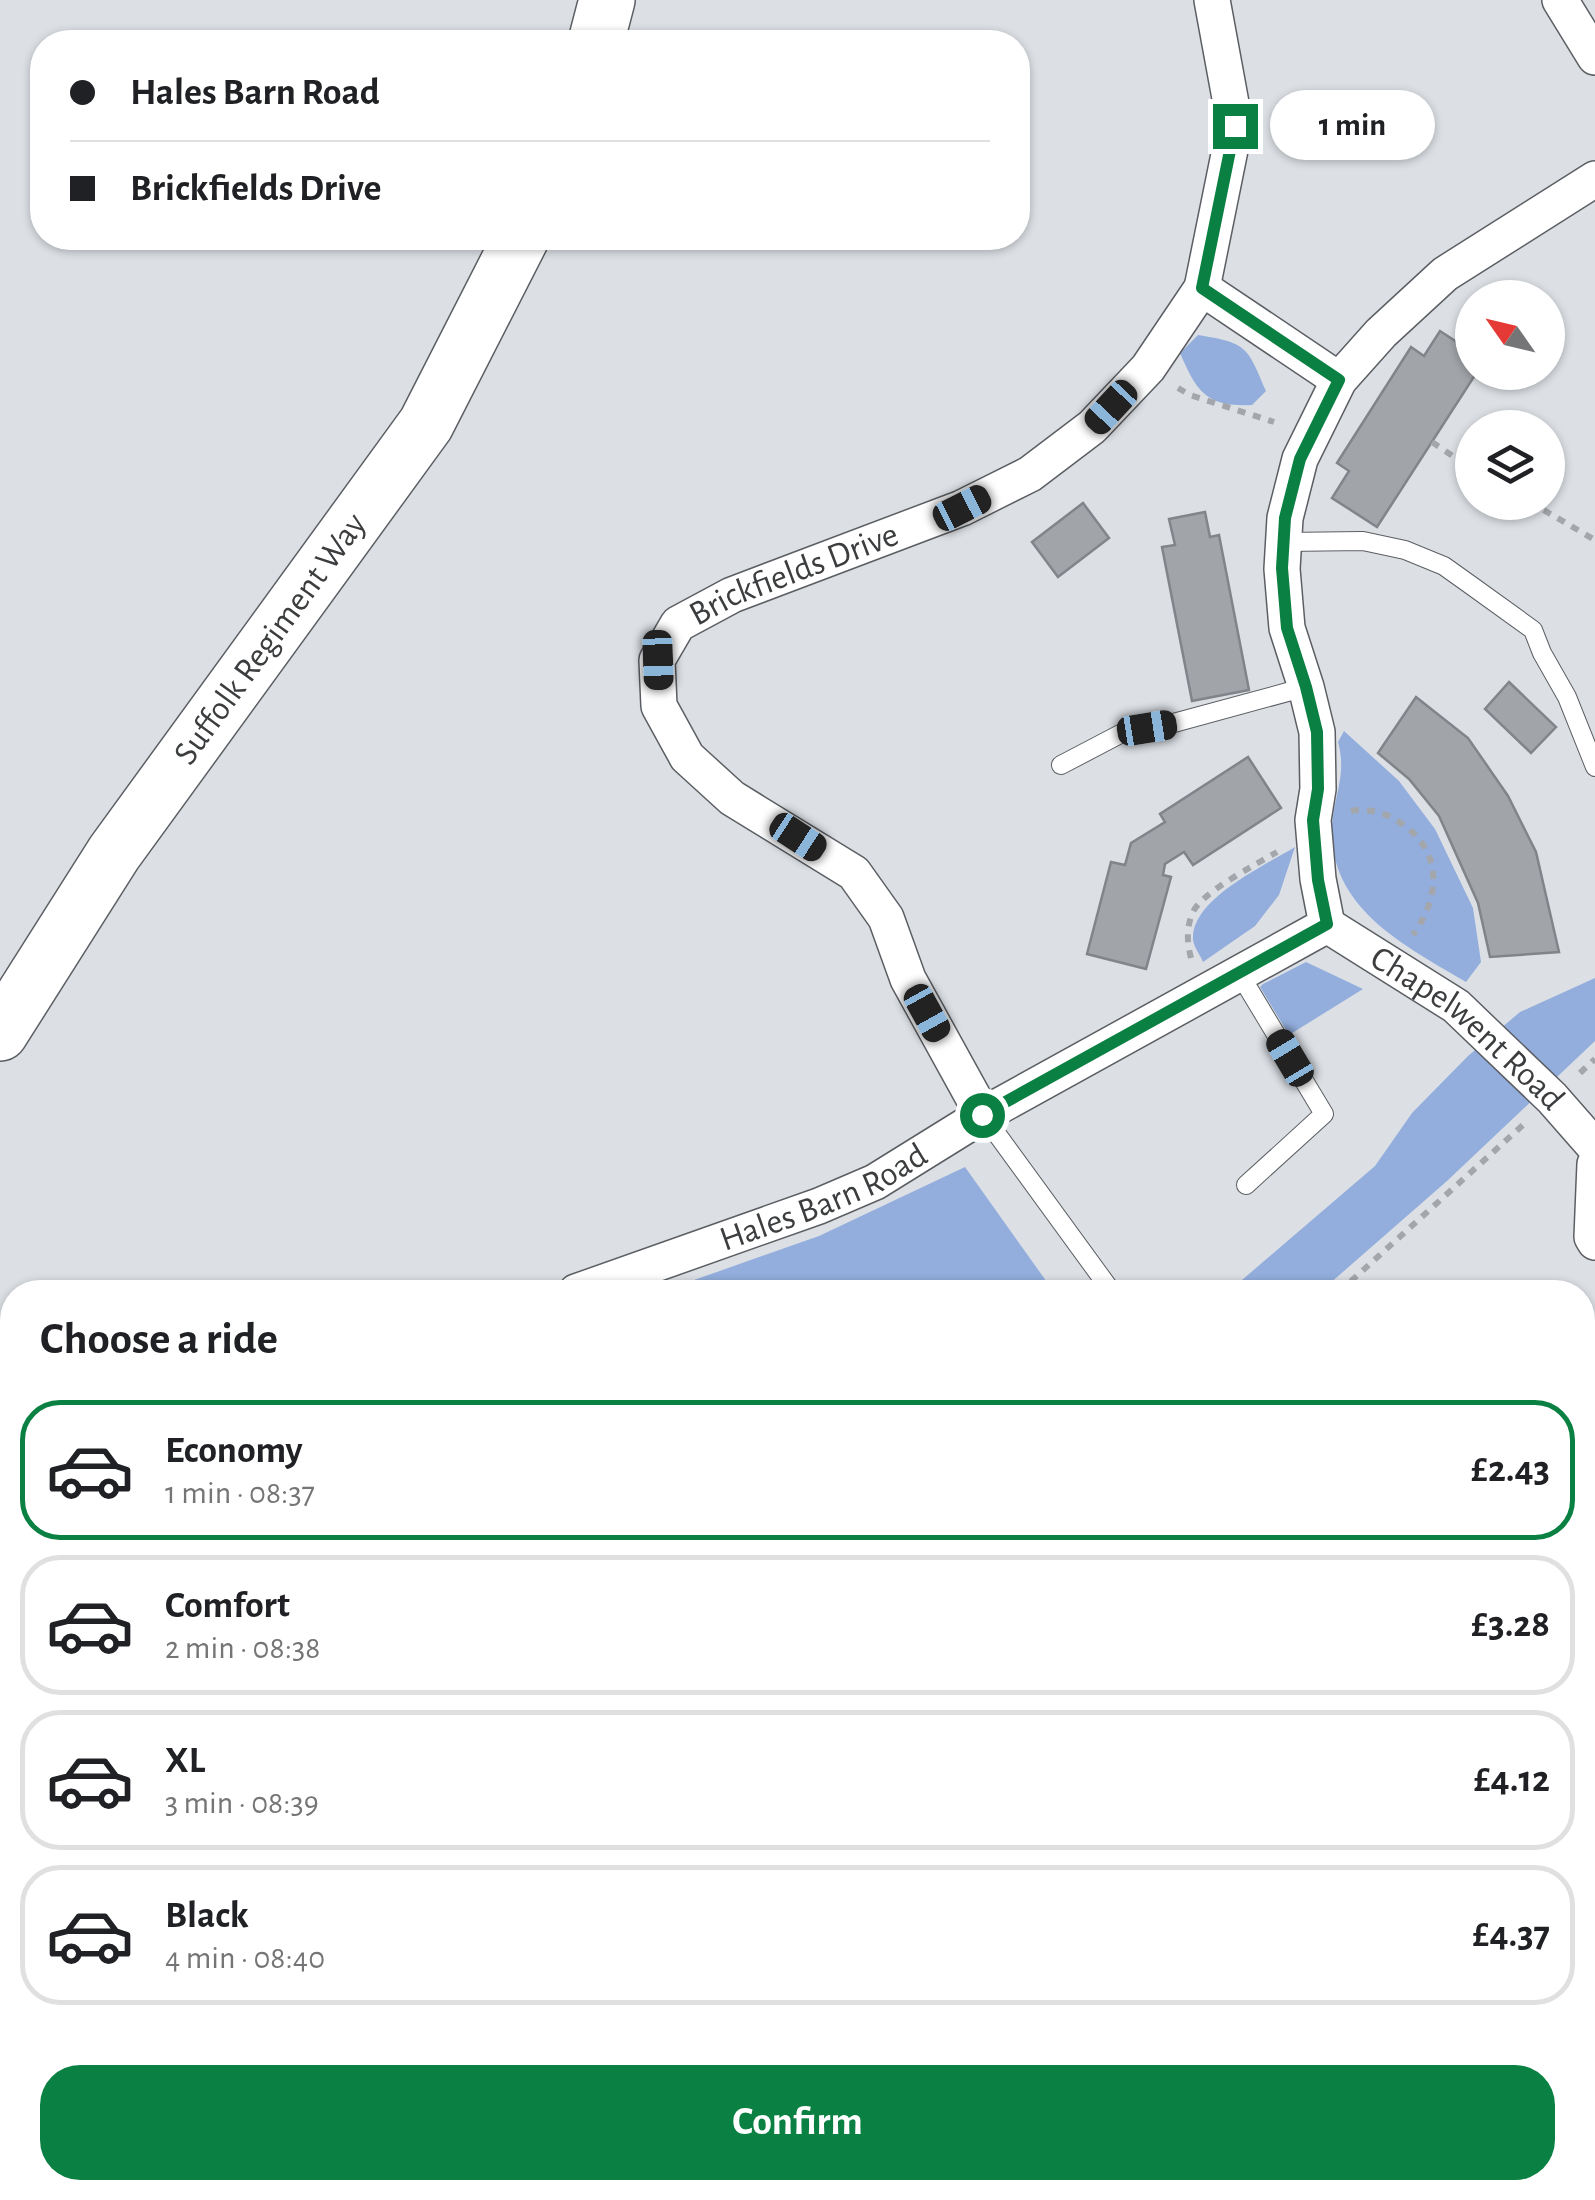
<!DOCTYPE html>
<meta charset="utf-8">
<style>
body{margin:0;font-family:"Alegreya Sans",sans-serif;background:#f6f6f6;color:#202124;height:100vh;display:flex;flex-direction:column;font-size:38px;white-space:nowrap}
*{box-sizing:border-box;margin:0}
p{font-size:32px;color:#757577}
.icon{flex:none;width:55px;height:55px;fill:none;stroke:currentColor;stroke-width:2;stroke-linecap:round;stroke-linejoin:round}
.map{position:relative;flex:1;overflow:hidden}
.drawer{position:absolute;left:0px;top:1280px;width:1595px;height:920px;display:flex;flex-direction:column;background:#fff;border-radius:40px 40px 0 0;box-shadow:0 2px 8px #0004}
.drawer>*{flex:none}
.banner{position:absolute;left:30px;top:30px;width:1000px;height:220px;border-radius:40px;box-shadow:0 2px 8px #0004;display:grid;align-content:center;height:220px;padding:0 40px;background:#fff}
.needle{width:65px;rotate:304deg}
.controls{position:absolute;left:1455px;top:280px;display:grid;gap:20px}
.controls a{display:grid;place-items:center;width:110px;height:110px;border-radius:50%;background:#fff;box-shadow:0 2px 8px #0004;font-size:50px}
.end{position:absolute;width:45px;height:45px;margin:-22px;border:12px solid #0b8043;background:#fff;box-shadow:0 0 0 5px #fff}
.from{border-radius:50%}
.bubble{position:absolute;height:70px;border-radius:35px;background:#fff;box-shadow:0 2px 8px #0004;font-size:32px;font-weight:700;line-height:70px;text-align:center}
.car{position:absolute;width:30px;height:60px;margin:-30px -15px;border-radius:12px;box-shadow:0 0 8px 2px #0007;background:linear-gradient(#222 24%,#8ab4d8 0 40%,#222 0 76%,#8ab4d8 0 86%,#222 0)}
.banner b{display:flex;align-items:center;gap:35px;height:95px;font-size:38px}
.banner b+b{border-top:2px solid #e0e0e0}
.banner i{width:25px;height:25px;background:#202124}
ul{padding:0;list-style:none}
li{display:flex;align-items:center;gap:30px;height:140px;margin:0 20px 15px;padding:0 20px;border:5px solid #e0e0e0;border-radius:40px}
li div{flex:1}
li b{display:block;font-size:38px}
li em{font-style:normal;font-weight:700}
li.current{border-color:#0b8043}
li>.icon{width:90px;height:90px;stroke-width:1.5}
h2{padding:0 40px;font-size:45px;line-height:120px}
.action{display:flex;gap:20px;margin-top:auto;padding:20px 40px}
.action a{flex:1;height:115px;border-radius:40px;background:#0b8043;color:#fff;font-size:40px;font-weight:700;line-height:115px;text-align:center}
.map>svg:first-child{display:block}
.green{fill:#93aedd}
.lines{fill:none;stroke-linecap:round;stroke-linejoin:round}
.stream{stroke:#5e7294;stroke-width:12}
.building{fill:#a1a4a9;stroke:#818489;stroke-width:2.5}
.lane-casing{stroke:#5b5e63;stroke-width:20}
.street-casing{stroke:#5b5e63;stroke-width:38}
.primary-casing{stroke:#5b5e63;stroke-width:58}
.path{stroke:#a3a6aa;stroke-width:6;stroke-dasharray:8 8;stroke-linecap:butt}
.lane{stroke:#fff;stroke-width:18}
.street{stroke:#fff;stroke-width:35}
.primary{stroke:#fff;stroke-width:55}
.route{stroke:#0b8043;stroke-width:12}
.labels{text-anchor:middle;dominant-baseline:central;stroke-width:10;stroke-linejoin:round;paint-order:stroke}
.street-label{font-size:35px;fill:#3b3d3f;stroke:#dce0e5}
</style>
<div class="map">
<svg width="1595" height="2200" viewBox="0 0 1595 2200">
<rect width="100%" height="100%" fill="#dce0e5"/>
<path class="green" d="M1198 335C1247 343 1247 346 1266 391L1252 405C1206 407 1197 392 1180 353Z
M1344 731 1399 781 1435 829 1473 908 1481 962 1466 982C1409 948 1333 911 1332 834 1331 800 1348 778 1338 742Z
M1295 847 1279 895 1255 926 1203 962C1200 955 1194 947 1193 940 1190 899 1266 865 1295 847Z
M1306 962 1363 989 1289 1035 1260 987 1263 984Z
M1595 978V1041L1447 1181 1320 1292H1228L1375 1166 1412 1113 1468 1056 1520 1012Z
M965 1167 1054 1292H660L819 1236Z
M1583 1967 1595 1983V2200H607L580 2188H1582Z"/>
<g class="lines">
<path class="stream" d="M0 1985 12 1988
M467 2188 490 2200"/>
</g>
<path class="building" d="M1440 331 1472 352V372H1477L1377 527 1332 498 1349 471 1337 463 1411 347 1424 356Z
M1083 503 1109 538 1058 577 1032 542Z
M1205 512 1210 537 1219 535 1249 690 1192 701 1162 547 1175 545 1169 519Z
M1509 682 1556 727 1531 753 1485 709Z
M1416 697 1468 738 1508 796 1536 852 1559 952 1490 957 1478 903 1439 816 1409 779 1378 753Z
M1248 757 1281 808 1193 865 1184 852 1165 864 1163 875 1171 877 1146 969 1087 954 1111 862 1125 865 1131 843 1165 822 1160 814Z"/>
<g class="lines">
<defs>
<path id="lane" d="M1284 542 1363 541 1405 550 1444 566 1472 586 1533 630 1542 653 1567 697 1595 767
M1061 765 1124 732 1170 724 1306 687
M1239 973 1324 1114 1246 1185
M983 1115 1112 1292
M397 2188 418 2200"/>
<g id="street">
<path d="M1560 0 1595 57"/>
<path d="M1202 288 1235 125 1212 0"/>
<path id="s1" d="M1327 925 1456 1006 1552 1098 1595 1147"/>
<path id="s2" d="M983 1115 908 979 886 918 854 873 732 798 687 757 659 706 657 660 678 624 732 595 962 508 1030 474 1092 427 1148 368 1202 288 1339 380"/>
<path d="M1595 1164 1592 1237 1595 1242"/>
<path id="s3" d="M576 1292 819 1206 875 1182 983 1115 1327 925 1318 879 1313 820 1318 789 1317 732 1306 687 1287 628 1282 569 1285 518 1300 459 1339 380 1381 333 1445 274 1595 179"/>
<path d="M1582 1440 1595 1431"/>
<path d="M1582 1870 1595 1891"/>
<path d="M0 2034 12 2029"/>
<path d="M111 2188 115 2200"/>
</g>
<g id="primary">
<path d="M596 42 607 0"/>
<path id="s4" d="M0 1033 114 853 426 424 521 238"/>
</g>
</defs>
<use href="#lane" class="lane-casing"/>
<use href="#street" class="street-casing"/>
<use href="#primary" class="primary-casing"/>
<path class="path" d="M1178 388 1190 395 1274 422
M1432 442 1472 469
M1530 502 1595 540
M1351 811C1366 808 1383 812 1396 820 1443 848 1442 894 1413 935
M1191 958C1187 943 1186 927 1193 912 1202 892 1257 864 1277 852
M1580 1073 1595 1059
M1339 1292 1523 1125
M0 1833 12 1827
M657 2188 682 2200
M1578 2188 1595 2193
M1154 2200 1158 2188
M1508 2200 1552 2188"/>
<use href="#lane" class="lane"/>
<use href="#street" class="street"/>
<use href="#primary" class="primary"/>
</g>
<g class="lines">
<path class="route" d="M982 1115 1327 924 1318 880 1313 820 1318 789 1317 732 1306 687 1287 628 1282 568 1285 518 1300 459 1339 380 1202 288 1235 126"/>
</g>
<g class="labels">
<g class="street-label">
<text stroke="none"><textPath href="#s2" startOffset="752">Brickfields Drive</textPath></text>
<text stroke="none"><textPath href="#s4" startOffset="478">Suffolk Regiment Way</textPath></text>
<text stroke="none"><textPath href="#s1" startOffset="175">Chapelwent Road</textPath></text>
<text stroke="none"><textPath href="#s3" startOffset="265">Hales Barn Road</textPath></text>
</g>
</g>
</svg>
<div class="controls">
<a><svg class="needle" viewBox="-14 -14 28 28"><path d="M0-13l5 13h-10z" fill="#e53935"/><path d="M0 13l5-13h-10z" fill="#757577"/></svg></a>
<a><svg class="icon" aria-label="layers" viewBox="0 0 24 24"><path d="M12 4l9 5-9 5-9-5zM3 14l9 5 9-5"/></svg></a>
</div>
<i class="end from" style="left:982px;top:1115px"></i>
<i class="end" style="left:1235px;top:126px"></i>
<div class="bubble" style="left:1270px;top:90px;width:165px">1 min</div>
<i class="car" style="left:1111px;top:407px;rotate:223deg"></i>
<i class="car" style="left:962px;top:508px;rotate:63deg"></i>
<i class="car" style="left:658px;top:660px;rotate:178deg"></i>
<i class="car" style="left:1147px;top:728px;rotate:81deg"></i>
<i class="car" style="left:798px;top:837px;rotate:123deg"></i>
<i class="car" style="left:927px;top:1013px;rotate:151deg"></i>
<i class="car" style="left:1290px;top:1058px;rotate:329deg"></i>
<div class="banner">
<b><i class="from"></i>Hales Barn Road</b>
<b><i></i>Brickfields Drive</b>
</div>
<section class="drawer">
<h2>Choose a ride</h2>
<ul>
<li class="current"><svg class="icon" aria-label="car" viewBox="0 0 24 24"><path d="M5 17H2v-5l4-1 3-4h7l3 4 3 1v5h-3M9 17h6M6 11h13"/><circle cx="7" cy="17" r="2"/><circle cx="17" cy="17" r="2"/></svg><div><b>Economy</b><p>1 min · 08:37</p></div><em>£2.43</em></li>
<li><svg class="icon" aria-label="car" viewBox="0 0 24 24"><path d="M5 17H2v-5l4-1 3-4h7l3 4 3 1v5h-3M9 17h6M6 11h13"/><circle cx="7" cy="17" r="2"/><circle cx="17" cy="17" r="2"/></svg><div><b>Comfort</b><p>2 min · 08:38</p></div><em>£3.28</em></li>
<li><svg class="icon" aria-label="car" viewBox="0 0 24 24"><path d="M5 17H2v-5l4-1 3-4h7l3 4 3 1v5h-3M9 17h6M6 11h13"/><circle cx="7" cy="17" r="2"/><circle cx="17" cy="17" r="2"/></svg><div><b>XL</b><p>3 min · 08:39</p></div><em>£4.12</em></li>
<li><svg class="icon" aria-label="car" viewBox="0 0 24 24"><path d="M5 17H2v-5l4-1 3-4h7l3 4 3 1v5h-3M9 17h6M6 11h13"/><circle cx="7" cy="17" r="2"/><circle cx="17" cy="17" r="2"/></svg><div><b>Black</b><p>4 min · 08:40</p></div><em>£4.37</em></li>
</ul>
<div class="action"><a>Confirm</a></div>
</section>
</div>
